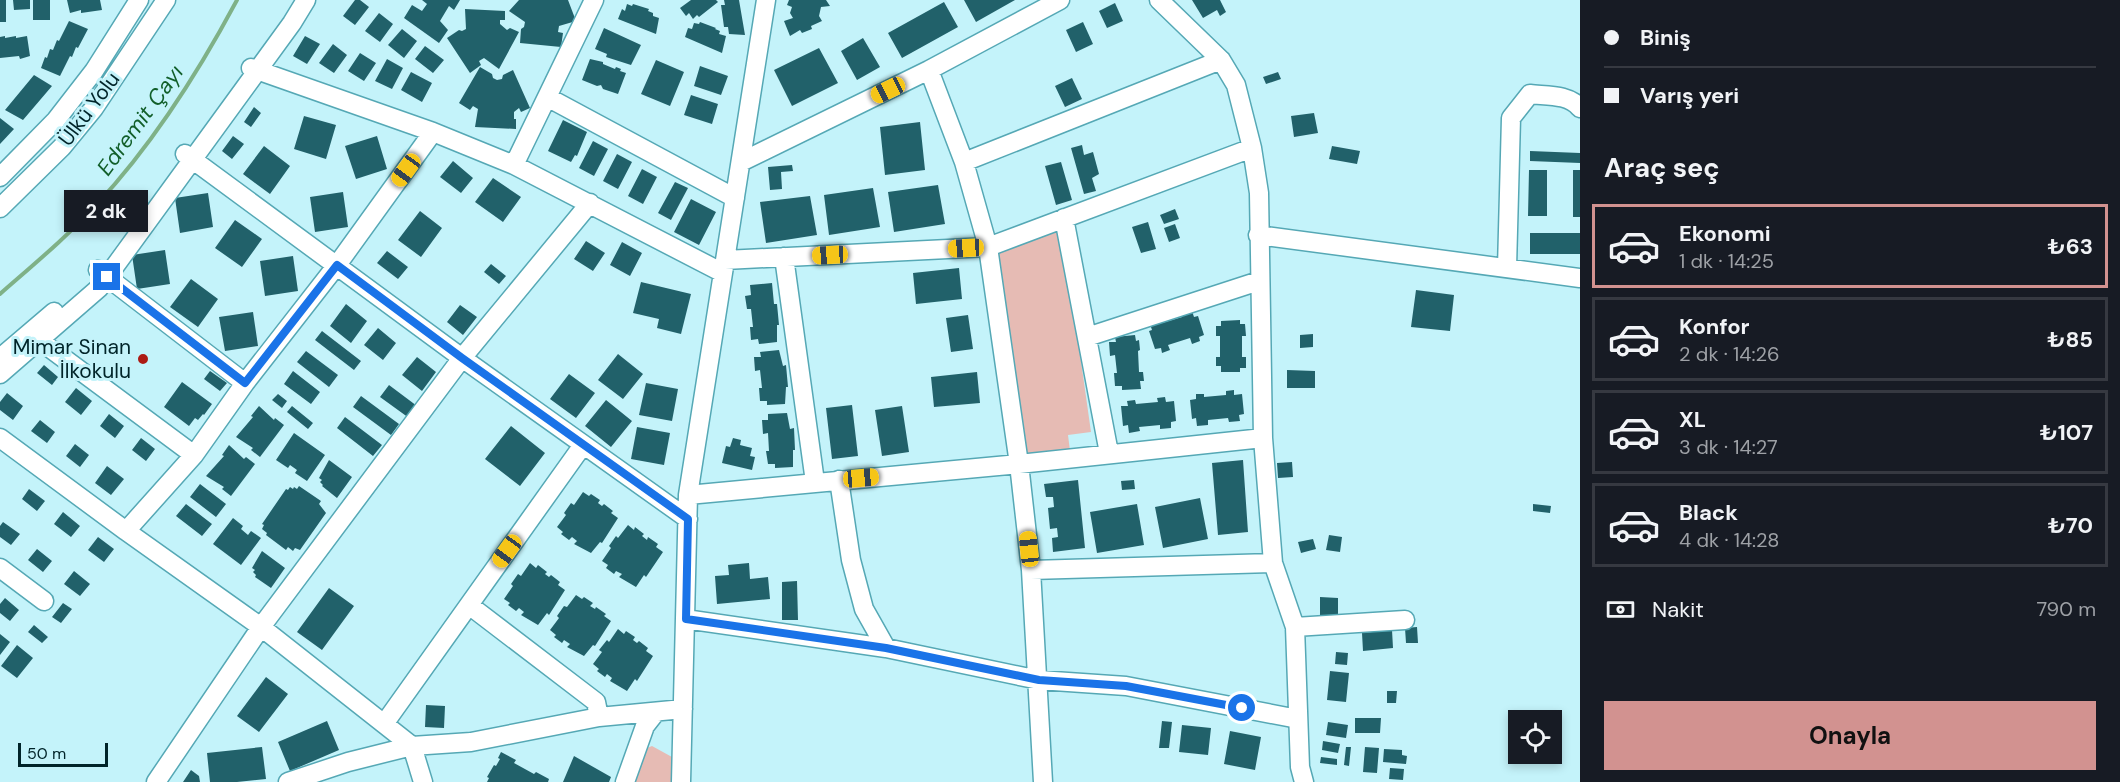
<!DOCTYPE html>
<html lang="tr">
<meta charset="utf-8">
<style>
body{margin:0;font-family:"DM Sans",sans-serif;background:#242831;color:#f1f3f6;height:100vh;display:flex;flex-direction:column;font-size:22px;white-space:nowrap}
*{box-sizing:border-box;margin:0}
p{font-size:20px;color:#9ea1a6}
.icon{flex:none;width:33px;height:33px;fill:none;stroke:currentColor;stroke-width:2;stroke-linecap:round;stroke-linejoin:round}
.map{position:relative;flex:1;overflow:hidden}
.side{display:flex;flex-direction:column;background:#171b24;width:540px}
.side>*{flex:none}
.top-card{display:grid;align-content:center;height:132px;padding:0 24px;background:#171b24}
.fabs{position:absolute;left:1508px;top:710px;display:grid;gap:12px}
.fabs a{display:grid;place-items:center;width:54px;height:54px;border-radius:0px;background:#171b24;box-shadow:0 3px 9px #0003;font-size:30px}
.scale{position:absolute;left:18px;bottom:15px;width:90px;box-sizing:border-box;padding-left:6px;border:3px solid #002429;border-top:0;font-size:16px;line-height:21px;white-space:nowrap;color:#002429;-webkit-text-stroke:4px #c4f3fa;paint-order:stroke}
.end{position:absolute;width:27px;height:27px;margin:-14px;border:8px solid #1a73e8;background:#fff;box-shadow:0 0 0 3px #fff}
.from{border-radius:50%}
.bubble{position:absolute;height:42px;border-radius:0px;background:#171b24;box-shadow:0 3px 9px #0003;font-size:20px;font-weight:700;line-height:42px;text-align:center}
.car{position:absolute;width:18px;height:36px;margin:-18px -9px;border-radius:8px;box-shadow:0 0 4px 2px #0007;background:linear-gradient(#f5c518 24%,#345 0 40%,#f5c518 0 76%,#345 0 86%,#f5c518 0)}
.top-card b{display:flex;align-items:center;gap:21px;height:57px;font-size:22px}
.top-card b+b{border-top:2px solid #363941}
.top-card i{width:15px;height:15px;background:#f1f3f6}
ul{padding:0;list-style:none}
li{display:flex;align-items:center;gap:18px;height:84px;margin:0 12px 9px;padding:0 12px;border:3px solid #363941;border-radius:0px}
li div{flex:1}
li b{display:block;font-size:22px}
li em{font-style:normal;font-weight:700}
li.active{border-color:#d29290}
li>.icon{width:54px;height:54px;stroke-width:1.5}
h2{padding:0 24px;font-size:27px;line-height:72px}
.pay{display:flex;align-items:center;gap:15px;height:66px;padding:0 24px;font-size:22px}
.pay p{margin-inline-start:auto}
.cta{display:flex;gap:12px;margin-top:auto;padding:12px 24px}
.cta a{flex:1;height:69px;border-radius:0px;background:#d29290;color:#111;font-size:24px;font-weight:700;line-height:69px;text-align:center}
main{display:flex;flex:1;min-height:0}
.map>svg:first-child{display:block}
.green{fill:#e6bbb4}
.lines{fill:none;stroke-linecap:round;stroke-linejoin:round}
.stream{stroke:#7fb187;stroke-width:4}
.building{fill:#21616a}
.minor-casing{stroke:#55a8b5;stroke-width:21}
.minor{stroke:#fff;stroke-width:18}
.route{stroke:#1a73e8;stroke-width:8}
.poi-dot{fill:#ac1b14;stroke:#c4f3fa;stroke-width:2}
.labels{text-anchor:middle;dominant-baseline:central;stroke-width:6;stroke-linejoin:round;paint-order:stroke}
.street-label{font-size:21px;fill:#002429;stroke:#c4f3fa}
.poi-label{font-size:21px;fill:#002429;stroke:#c4f3fa;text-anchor:end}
.water-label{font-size:22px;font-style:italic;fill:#125f2a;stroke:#c4f3fa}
</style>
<main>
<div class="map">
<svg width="1580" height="782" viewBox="0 0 1580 782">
<rect width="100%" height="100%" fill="#c4f3fa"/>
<path class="green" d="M1062 227 1091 432 1068 435 1070 451 1028 457 998 252Z
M652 746 672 757 671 782H626L637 752Z"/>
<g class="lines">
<path class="stream" d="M0 294C33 265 67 237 97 204 154 143 198 73 237 0"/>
</g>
<path class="building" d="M0 0H6V22H0Z
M13 0H30V9L14 10Z
M33 0H50V20H33Z
M67 0H100L102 10 81 13V10L70 13Z
M355 0H360L369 7 355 25 343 16Z
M422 0H460L454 10 449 6 440 21 448 30 439 43 404 18 412 5 422 11 427 4Z
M519 0H568L576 21 559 26 558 32 563 33 561 47 520 43 521 29 524 27 525 22 509 11Z
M691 0H716L718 2 699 17 697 15 693 19 689 13 686 16 680 8Z
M724 0H739L745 35 729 34 728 27H724L721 5H725Z
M789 0H826L830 6 821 7 819 16 822 21 811 26 812 29 802 33 800 30 790 36 784 21 793 18 790 13 792 7 787 5Z
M964 0H1015L976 22Z
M1192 0H1220L1226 12 1220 16 1217 10 1203 18Z
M944 2 958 27 902 58 888 33Z
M1115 3 1123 21 1107 28 1099 11Z
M627 4 632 6 633 4 649 9 648 11 653 13V16L659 18 656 34 618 19 622 9 625 11Z
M465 9 505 11V20H500V24L507 30 510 28 519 32 499 69 484 58 479 61 481 65 470 73 447 38 459 30 462 31 466 29Z
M379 13 393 24 380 42 365 31Z
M69 21 88 29 78 48 76 47 72 57 70 56 60 76 41 68 45 57 47 58 50 49 53 50 57 40 59 41Z
M700 22 716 28 715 29 720 31 719 34 726 36 722 53 685 37 688 28 692 29 694 23 699 24Z
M1083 22 1093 44 1076 52 1066 30Z
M604 28 641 45 631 65 606 57 607 54 595 49Z
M402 29 417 41 404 58 388 45Z
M5 36V38L16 36V38L27 36 30 56 20 59 19 56 0 58V37Z
M305 36 320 44 307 64 293 56Z
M863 38 880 67 857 80 841 51Z
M333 44 347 55 334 73 319 63Z
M425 46 444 60 433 73 415 59Z
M819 48 838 83 792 106 774 70Z
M360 53 376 63 364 81 348 71Z
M387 59 403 68 392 89 375 81Z
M590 59 603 62V64L615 69 616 67 621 69 620 71 626 73 618 94 603 89 601 85 597 86 582 80Z
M656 60 684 72 670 106 641 94Z
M700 66 728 76 721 95 694 86Z
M480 67 492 74 493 78 497 80 502 79 503 75 513 70 530 108 521 112 519 108 514 112V119H516V129L475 127 478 109 473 106 470 110 459 103Z
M411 72 432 83 422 102 401 90Z
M1278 72 1281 79 1266 84 1263 77Z
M34 75 52 86 23 120 5 110Z
M1072 78 1082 99 1065 107 1055 86Z
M691 95 718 104 712 124 684 115Z
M254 107 261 113 251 127 244 122Z
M1314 113 1318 133 1294 137 1291 116Z
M304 116 336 125 326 159 294 149Z
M0 118 14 129 0 144Z
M563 120 587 132 577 156 575 155 571 162 548 151Z
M920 122 925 170 885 175 880 127Z
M233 136 244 144 232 159 222 151Z
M377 136 387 169 356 179 345 146Z
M593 141 608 149 594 176 579 168Z
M1082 145 1084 155 1093 152 1099 174 1092 178 1096 191 1084 194 1071 148Z
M264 146 290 166 270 194 243 174Z
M1332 146 1360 151 1357 164 1329 159Z
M1530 151 1580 153V163L1530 161Z
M617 154 632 162 618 189 603 181Z
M453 161 473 178 461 193 440 177Z
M1061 162 1072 200 1056 205 1045 166Z
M792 165 793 171 781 172 782 189 770 190 768 167Z
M642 169 657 177 643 204 628 196Z
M1529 170H1547V216H1528Z
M1573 170H1580V217H1573Z
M493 178 521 197 503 222 475 202Z
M675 182 688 188 671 220 658 213Z
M938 185 945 224 894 232 888 192Z
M873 188 880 227 829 235 824 195Z
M343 192 348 227 315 232 310 197Z
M208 193 213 227 180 233 175 198Z
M810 196 817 235 766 243 760 202Z
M691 199 716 212 699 245 674 232Z
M1175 209 1179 219 1164 224 1160 215Z
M420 211 442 228 421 257 398 240Z
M235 220 262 239 242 267 215 248Z
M1148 222 1156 249 1141 253 1132 227Z
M1175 224 1180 238 1169 242 1164 228Z
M1530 233H1580V254H1530Z
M586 241 605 253 593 271 574 259Z
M622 242 642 253 630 276 610 265Z
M165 250 170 284 137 289 132 255Z
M387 251 408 267 398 279 377 263Z
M293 256 298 291 265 296 260 261Z
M491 264 506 276 499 284 484 272Z
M959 268 962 299 916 304 913 273Z
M191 279 218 299 198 327 170 307Z
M641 282 691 294 681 334 657 328 659 319 633 313Z
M772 283 774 304H777L779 325H777V342L759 344 758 339 751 340 750 327H753L751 309H747L745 296 751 295 750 285Z
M1416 290 1454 295 1450 331 1411 327Z
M346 304 367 321 351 343 330 326Z
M460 305 477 317 463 335 447 322Z
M1192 311 1194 317 1198 316 1204 335 1199 337 1200 341 1192 344 1190 338 1168 345 1170 350 1162 353 1161 348 1155 349 1149 331 1152 330 1150 324 1161 320 1162 323 1182 317 1181 314Z
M253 312 258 346 225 351 219 317Z
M968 315 973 349 951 352 946 318Z
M1240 320V324H1245L1246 336H1242V357H1246V368H1240V372H1221V366H1216V357H1220V336H1216V326H1221V321Z
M378 328 396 343 383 360 364 345Z
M322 331 361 361 354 370 315 340Z
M1313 334V347L1300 348V335Z
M1135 335 1136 341 1139 340 1140 350 1138 351 1139 372H1143L1144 381H1140L1141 389 1122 390V386H1115L1114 373H1117L1115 355 1110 356 1109 342H1116L1115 337Z
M779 350 783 366 786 365 788 387H786L785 404 767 405V401H760L759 388H762L760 370 755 371 754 357H761L760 352Z
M306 351 338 375 329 387 297 362Z
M618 354 643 374 623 399 598 380Z
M417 357 436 372 422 391 402 375Z
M44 365 58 377 52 385 37 373Z
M1287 370 1315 371V388H1287Z
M210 371 227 383 220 391 204 379Z
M293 371 320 392 311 404 284 384Z
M977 372 980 403 934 407 931 377Z
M569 374 595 393 576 418 550 399Z
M182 382 212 404 204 415 203 414 198 420 195 418 189 426 164 407Z
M646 383 678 389 672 421 639 415Z
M389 385 417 406 409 418 380 397Z
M76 388 92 401 81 415 65 402Z
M1234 390V395L1242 394 1244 414 1239 415 1240 421 1229 422 1228 418 1208 420V425L1197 426 1196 418 1192 419 1190 400 1196 399V394H1204V397L1226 395V391Z
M7 393 23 406 13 420 0 410V402Z
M278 394 287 401 282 408 272 400Z
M361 396 399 424 391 435 353 407Z
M1165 397 1166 402 1174 401 1176 421 1171 422V428L1160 429V425L1139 427 1140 431 1129 433 1128 425 1123 426 1121 406H1128L1127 401 1135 400 1136 404 1158 402 1157 398Z
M606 400 632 421 611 447 585 426Z
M852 405 858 456 832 459 826 408Z
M259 406 274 420 275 418 284 425 260 457 251 450 253 448 236 437 253 417 251 416Z
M292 406 313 423 308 429 287 412Z
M902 406 909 452 882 456 875 410Z
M787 413 790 429 794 428 795 450H793V467L775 468V464H768L766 451H769L768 433 763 434 762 420H768V414Z
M109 414 124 426 115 438 100 426Z
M345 417 382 445 373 456 337 428Z
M40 420 55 432 47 443 31 431Z
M511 426 545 453 520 486 485 459Z
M637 427 670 433 664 465 631 459Z
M294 433 325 455 307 481 295 473 297 470 290 465 288 468 276 460Z
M141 438 155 449 146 461 132 450Z
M733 438 741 440 740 445 752 448 750 456 755 457 752 470 722 463 726 446 730 447Z
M75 444 89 455 80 467 66 456Z
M229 445 244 459 246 457 255 464 231 496 222 489 224 487 206 476 224 456 222 455Z
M329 460 352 477 337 498 322 486 323 485 320 482 322 480 319 478Z
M1243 460 1248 532 1218 535 1212 463Z
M1292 462 1293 477 1278 478 1277 463Z
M107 466 124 479 111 495 95 483Z
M1078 480 1085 548 1053 552 1052 538 1058 537 1057 528 1050 529 1048 508 1054 507 1053 497H1046L1044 484Z
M1134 480 1135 489 1122 490 1121 481Z
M200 484 226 504 216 517 190 497Z
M299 486 321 501 319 504 326 513 300 550 295 548 293 551 288 547 286 550 266 535 267 533 262 529 264 525 262 524 286 489 288 490 290 487 293 489 294 487 297 489Z
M29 489 45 501 37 511 22 499Z
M583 492 589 496 591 494 600 500 598 503 602 506 604 504 613 511 611 513 618 518 602 543 600 542 591 553 574 544 577 541 572 537 569 540 561 534 563 532 557 527 566 515 564 513 571 503 574 505Z
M1200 498 1208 539 1163 548 1155 507Z
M186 504 212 524 202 536 176 516Z
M1137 504 1144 545 1097 553 1090 512Z
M1533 504 1551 506 1550 513 1533 511Z
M63 512 80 526 71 537 54 524Z
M233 518 243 526 241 529 248 535 251 531 261 538 241 565 213 544Z
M3 522 20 534 11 545 0 537V526Z
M628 525 634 530 635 527 644 534 642 536 647 540 648 537 658 544 656 547 663 552 646 577 644 575 636 587 619 577 622 574 616 571 614 574 606 568 608 565 602 561 611 548 609 546 616 536 618 538Z
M1329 535 1342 537 1340 552 1326 550Z
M98 537 114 549 104 562 88 550Z
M1313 539 1316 549 1301 553 1298 542Z
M37 549 52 561 43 572 28 560Z
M262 551 285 568 271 588 255 577 256 575 253 572 255 570 252 568Z
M530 563 536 568 538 565 547 572 545 574 549 577 551 575 560 582 558 585 565 590 549 615 547 613 538 625 521 615 524 612 519 608 516 611 508 605 510 603 504 599 513 586 511 584 518 574 521 576Z
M749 563 750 579 768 577 770 599 717 604 715 576 729 575 728 565Z
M74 571 90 584 80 596 64 584Z
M797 581 798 620H782V582Z
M329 588 354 606 322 650 297 632Z
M576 595 582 599 584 597 593 603 590 606 595 609 596 607 606 614 604 616 611 621 595 646 593 645 584 656 567 647 570 644 564 640 562 643 554 637 556 635 550 630 559 618 557 616 564 606 567 607Z
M1320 597 1338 598V624H1320Z
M5 598 19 610 10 621 0 613V604Z
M63 603 72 609 61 623 52 617Z
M34 625 48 637 42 643 28 632Z
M1417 627 1418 643H1406L1405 628Z
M618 629 624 634 626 631 635 637 633 640 637 643 639 641 648 648 646 651 653 656 637 681 635 679 627 691 610 681 612 678 607 674 605 677 597 671 599 669 593 664 602 652 599 650 607 640 609 642Z
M1392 630 1393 648 1363 651 1362 633Z
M0 634 10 642 0 655Z
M17 645 33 658 17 678 1 666Z
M1336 652 1348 653 1347 665 1335 664Z
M1330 671 1349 673 1346 702 1327 700Z
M266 677 288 694 259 732 237 716Z
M1387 691H1397L1396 703H1387Z
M426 705 445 706 444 728 425 727Z
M1355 718H1381L1380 733H1355Z
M327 721 339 750 290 771 278 742Z
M1162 721 1172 722 1169 748H1159Z
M1328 722 1348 725 1346 738 1326 735Z
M1182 725 1211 728 1208 755 1179 752Z
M1230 731 1261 737 1255 770 1224 764Z
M1323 741 1340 744 1338 753 1322 750Z
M262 747 266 779 237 782H210L207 753Z
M1346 747H1351L1349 766 1344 765Z
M1365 747 1379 748 1377 773 1363 772Z
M1384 749 1402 750V755L1407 756 1406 764 1383 762Z
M501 752 516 760 514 763 534 774 536 772 549 779 548 782H487L489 778 487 777 494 765 496 766 500 759 498 758Z
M574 756 611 777 609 782H563Z
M1321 757 1337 759V765L1320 763Z
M1390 768 1404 769 1403 780 1389 779Z
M191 770 199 776 200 782H183Z"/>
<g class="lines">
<defs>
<path id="minor" d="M1159 0 1221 60 1236 85 1252 148 1259 193 1263 438 1273 563 1295 627 1300 767 1304 782
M251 68 433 132 514 165 723 273
M547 97 735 198
M185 154 462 358 688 519
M741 162 929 70
M964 162 1221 60
M514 165 594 0
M0 177 56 120 94 71 139 0
M0 208 62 147 94 108 166 0
M1064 218 1109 453
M1258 235 1580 278
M784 257 815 482
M725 260 988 247 1252 148
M1507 268 1511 118 1530 94C1547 96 1569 94 1580 108
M98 270 245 383
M31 334 194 455
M1087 337 1259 281
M0 358 54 312
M0 374 99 288 292 23 306 0
M0 438 126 531
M839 480 851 560 864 609 886 648
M688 495 1019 464 1263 438
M0 568 44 601
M1031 570 1273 563
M469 605 596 702 599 717
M685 619 886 648 1039 680 1126 686 1298 719
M1295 627 1405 620
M384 724 583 445
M156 782 261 627 462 358 590 203
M288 782 348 762 412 746 471 742 599 717 683 709
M423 782 412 746 261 627 126 531 194 455 245 383 337 265 433 132
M625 782 645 726 656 712
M681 782 688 495 766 0
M1043 782 1031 570 1019 464 988 247 964 162 929 70 1060 0"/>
</defs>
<use href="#minor" class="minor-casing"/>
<use href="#minor" class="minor"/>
</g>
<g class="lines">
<path class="route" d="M107 277 245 383 337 265 462 358 688 519 686 619 886 648 1039 680 1126 686 1242 708"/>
</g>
<circle class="poi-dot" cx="143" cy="359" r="6"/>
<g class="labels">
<g class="street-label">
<text transform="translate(89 109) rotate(-53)">Ülkü Yolu</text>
</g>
<g class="poi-label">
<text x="131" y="347">Mimar Sinan<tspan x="131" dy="24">İlkokulu</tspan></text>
</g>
<g class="water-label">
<text transform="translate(140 120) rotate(-54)">Edremit Çayı</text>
</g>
</g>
</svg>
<div class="fabs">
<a><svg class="icon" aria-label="locate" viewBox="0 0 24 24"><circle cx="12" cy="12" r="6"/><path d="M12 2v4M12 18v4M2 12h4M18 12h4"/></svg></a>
</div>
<div class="scale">50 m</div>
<i class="end from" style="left:1242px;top:708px"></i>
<i class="end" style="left:107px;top:277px"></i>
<div class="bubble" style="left:64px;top:190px;width:84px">2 dk</div>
<i class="car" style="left:888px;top:90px;rotate:244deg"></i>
<i class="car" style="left:406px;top:170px;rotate:216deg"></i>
<i class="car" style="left:966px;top:248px;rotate:267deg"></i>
<i class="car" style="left:830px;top:255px;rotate:267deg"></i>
<i class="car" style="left:861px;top:478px;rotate:85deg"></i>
<i class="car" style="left:1029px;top:549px;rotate:354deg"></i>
<i class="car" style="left:507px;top:551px;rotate:216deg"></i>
</div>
<section class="side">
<div class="top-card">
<b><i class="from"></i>Biniş</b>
<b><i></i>Varış yeri</b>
</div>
<h2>Araç seç</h2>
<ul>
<li class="active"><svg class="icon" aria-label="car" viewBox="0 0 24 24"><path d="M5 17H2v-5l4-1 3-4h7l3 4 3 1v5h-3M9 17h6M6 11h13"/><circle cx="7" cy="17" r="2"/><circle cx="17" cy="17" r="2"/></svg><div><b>Ekonomi</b><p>1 dk · 14:25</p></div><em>₺63</em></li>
<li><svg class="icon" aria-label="car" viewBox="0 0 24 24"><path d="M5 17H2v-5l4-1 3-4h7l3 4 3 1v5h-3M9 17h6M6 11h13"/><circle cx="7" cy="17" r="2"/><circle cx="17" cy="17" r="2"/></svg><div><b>Konfor</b><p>2 dk · 14:26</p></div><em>₺85</em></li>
<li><svg class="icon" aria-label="car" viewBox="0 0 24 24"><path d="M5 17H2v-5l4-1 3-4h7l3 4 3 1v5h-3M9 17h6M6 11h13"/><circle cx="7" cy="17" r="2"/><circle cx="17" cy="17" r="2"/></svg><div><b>XL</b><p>3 dk · 14:27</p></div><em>₺107</em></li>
<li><svg class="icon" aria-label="car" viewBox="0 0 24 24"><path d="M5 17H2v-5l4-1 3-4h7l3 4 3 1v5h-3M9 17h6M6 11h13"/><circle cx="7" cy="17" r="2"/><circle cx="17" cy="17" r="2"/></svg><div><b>Black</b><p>4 dk · 14:28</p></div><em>₺70</em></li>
</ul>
<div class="pay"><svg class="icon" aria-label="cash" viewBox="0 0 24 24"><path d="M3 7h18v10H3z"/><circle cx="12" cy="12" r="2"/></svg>Nakit<p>790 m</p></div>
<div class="cta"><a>Onayla</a></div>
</section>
</main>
